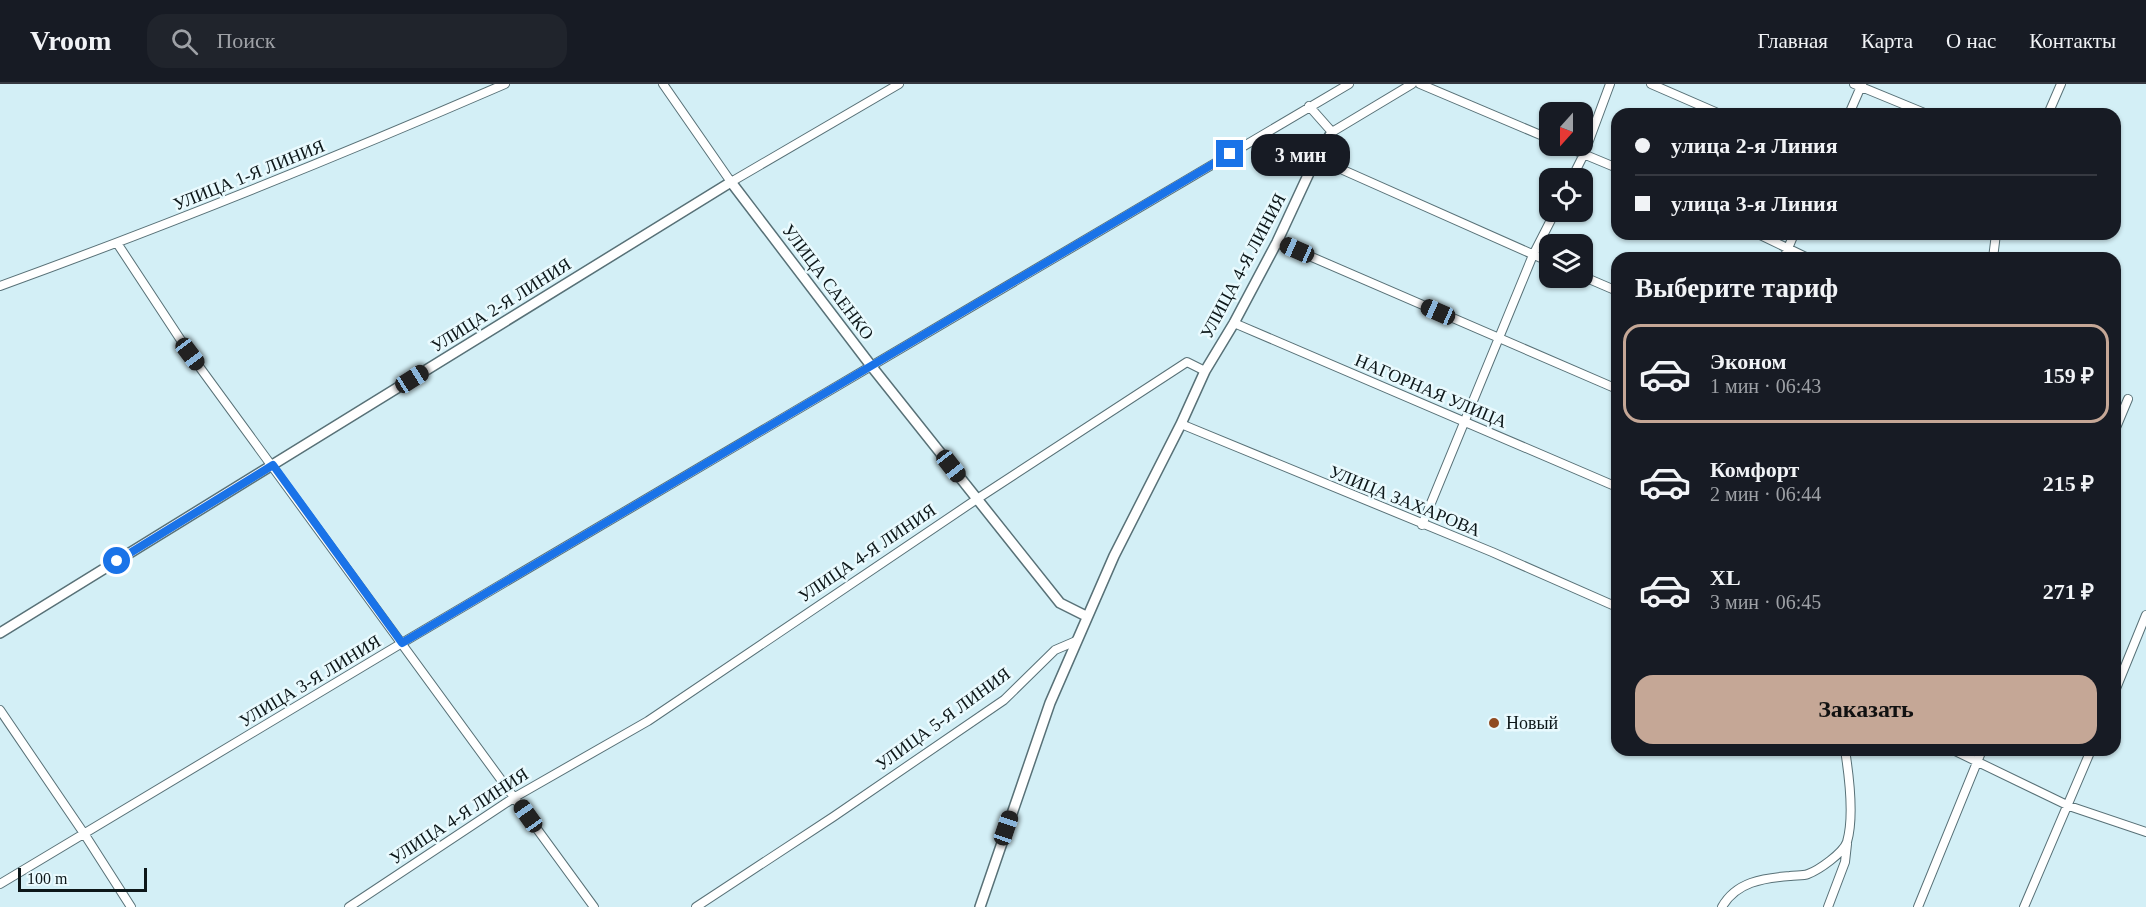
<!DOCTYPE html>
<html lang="ru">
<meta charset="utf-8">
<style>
body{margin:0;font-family:Georgia,serif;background:#20242c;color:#f1f3f6;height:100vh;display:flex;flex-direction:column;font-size:22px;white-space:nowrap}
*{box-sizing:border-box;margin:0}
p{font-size:20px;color:#9ea1a6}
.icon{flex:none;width:33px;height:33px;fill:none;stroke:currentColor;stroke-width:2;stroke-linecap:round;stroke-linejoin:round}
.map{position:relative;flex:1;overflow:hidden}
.drawer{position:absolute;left:1611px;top:168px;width:510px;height:504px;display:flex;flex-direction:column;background:#171b24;border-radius:18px;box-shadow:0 2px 4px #0004}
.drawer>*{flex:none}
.hud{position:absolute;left:1611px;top:24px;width:510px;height:132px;border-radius:18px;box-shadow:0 2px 4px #0004;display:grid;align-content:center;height:132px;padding:0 24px;background:#171b24}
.needle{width:39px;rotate:201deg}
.buttons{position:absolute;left:1539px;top:18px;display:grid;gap:12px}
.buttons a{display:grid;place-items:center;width:54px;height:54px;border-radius:12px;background:#171b24;box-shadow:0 2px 4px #0004;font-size:30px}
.scale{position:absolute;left:18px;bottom:15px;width:129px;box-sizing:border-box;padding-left:6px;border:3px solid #0d1719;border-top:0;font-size:16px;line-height:21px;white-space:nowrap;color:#0d1719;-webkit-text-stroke:4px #e9fafe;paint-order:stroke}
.end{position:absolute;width:27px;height:27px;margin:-14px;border:8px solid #1a73e8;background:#fff;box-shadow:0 0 0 3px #fff}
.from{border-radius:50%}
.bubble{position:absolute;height:42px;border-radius:18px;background:#171b24;box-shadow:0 2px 4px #0004;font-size:20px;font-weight:800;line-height:42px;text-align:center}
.car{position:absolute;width:18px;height:36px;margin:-18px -9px;border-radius:8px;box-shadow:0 0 4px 2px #0007;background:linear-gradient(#222 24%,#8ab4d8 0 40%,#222 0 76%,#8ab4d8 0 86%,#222 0)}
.hud b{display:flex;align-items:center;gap:21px;height:57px;font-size:22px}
.hud b+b{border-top:2px solid #363941}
.hud i{width:15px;height:15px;background:#f1f3f6}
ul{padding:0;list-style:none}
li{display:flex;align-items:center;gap:18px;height:99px;margin:0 12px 9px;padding:0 12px;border:3px solid transparent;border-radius:18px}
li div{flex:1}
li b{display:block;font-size:22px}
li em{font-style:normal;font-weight:800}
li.current{border-color:#c5a796}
li>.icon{width:54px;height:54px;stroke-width:1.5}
h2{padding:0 24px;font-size:27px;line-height:72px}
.action{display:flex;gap:12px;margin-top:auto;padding:12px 24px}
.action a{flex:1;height:69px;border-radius:18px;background:#c5a796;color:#111;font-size:24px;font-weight:800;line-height:69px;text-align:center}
header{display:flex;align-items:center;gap:36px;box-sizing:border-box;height:84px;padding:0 30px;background:#171b24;border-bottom:2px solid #363941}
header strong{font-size:28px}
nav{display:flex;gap:33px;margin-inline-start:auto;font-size:21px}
.search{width:420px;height:54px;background:#20242c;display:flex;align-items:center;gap:15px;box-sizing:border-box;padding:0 21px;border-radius:18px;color:#9ea1a6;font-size:22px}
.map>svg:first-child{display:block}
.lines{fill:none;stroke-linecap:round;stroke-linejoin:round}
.minor-casing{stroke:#587177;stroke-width:10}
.tertiary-casing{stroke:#587177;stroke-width:12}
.minor{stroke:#fff;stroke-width:8}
.tertiary{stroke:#fff;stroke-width:9}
.route{stroke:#1a73e8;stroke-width:8}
.poi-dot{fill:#904b21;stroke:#e9fafe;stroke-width:2}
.labels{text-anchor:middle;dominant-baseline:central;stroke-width:5;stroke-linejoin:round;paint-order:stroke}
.street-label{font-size:18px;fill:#0d1719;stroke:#e9fafe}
.poi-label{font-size:18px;fill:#0d1719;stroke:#e9fafe;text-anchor:start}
</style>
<header>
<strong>Vroom</strong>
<div class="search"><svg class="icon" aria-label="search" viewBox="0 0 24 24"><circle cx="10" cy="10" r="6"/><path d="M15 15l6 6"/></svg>Поиск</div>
<nav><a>Главная</a><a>Карта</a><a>О нас</a><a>Контакты</a></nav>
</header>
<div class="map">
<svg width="2146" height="823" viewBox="0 0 2146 823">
<rect width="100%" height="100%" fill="#d3eff6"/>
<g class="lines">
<defs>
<path id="minor" d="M663 0 731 98 899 0
M1420 0 1550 55
M1651 0 1720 30
M1854 0 1927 30
M1309 22 1332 48 1412 0
M1849 30 1862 0
M2048 30 2061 0
M1564 62 1617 84
M1316 74 1550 178
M1572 94 1584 70 1610 0
M1758 150 1808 174
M1277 158 1617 305
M117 159 190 270 594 823
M1784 174 1794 150
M1993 174 1996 150
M1582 192 1617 207
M0 202C171 140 339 72 505 0
M1234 239 1617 403
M1181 340 1492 468 1617 523
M2115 346 2128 315
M1422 441 1533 171 1555 128
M2115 607 2146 531
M0 626 85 751 131 823
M1953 666 2069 722 2146 748
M0 800 402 559 1349 0
M349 823 515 713 648 637 977 415 1187 278 1205 287
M696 823 833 733 1004 616 1055 566 1076 557
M1722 823C1736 798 1763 794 1790 792 1795 791 1803 792 1808 790 1819 786 1843 769 1847 758 1854 734 1849 691 1845 666
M1828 823 1845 778 1847 760
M1918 823 1982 666
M2024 823 2091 666"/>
<path id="tertiary" d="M0 549 731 98 872 283 1060 519 1086 532
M980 823 1050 619 1114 472 1181 340 1205 287 1234 239 1277 158 1316 74 1332 48"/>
</defs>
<use href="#minor" class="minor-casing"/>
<use href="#tertiary" class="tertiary-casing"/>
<use href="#minor" class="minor"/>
<use href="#tertiary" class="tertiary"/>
</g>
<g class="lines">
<path class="route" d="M117 477 273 381 402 559 1230 70"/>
</g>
<circle class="poi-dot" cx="1494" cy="639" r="6"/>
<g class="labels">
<g class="street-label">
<text transform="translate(249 91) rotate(-22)">УЛИЦА 1-Я ЛИНИЯ</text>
<text transform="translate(1243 182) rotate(-62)">УЛИЦА 4-Я ЛИНИЯ</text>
<text transform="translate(828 198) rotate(53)">УЛИЦА САЕНКО</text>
<text transform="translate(501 221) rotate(-32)">УЛИЦА 2-Я ЛИНИЯ</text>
<text transform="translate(1431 307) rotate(23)">НАГОРНАЯ УЛИЦА</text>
<text transform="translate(1405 417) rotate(22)">УЛИЦА ЗАХАРОВА</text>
<text transform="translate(867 469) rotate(-34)">УЛИЦА 4-Я ЛИНИЯ</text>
<text transform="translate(310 597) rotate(-31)">УЛИЦА 3-Я ЛИНИЯ</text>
<text transform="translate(943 635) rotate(-36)">УЛИЦА 5-Я ЛИНИЯ</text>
<text transform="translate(459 732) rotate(-33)">УЛИЦА 4-Я ЛИНИЯ</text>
</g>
<g class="poi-label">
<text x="1506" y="639">Новый</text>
</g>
</g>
</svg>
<div class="buttons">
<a><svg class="needle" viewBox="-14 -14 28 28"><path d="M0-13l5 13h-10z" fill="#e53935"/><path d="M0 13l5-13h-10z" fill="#9ea1a6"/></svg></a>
<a><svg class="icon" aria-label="locate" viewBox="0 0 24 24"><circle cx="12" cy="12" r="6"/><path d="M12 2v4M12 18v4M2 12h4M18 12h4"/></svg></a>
<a><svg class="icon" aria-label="layers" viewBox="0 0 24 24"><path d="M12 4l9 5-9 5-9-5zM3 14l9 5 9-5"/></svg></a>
</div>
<div class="scale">100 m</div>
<i class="end from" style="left:117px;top:477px"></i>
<i class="end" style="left:1230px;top:70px"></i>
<div class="bubble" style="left:1251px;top:50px;width:99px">3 мин</div>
<i class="car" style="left:1297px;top:166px;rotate:294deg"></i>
<i class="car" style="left:1438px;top:228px;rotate:294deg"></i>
<i class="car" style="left:190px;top:270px;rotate:143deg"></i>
<i class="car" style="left:412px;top:295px;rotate:58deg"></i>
<i class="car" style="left:951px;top:382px;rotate:142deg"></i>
<i class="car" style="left:528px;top:732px;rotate:325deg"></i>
<i class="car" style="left:1006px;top:744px;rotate:19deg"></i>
<div class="hud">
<b><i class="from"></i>улица 2-я Линия</b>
<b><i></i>улица 3-я Линия</b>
</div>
<section class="drawer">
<h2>Выберите тариф</h2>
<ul>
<li class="current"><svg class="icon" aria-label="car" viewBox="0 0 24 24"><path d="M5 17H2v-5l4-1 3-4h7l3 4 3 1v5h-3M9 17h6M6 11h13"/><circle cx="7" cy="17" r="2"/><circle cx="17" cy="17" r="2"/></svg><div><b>Эконом</b><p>1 мин · 06:43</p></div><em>159 ₽</em></li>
<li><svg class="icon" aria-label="car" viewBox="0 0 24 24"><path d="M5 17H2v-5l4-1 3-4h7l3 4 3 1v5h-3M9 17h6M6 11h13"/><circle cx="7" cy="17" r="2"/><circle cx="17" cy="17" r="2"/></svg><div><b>Комфорт</b><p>2 мин · 06:44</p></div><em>215 ₽</em></li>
<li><svg class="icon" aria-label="car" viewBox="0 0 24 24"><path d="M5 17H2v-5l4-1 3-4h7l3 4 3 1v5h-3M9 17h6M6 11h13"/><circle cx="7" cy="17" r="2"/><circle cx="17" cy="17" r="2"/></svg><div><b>XL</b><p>3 мин · 06:45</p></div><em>271 ₽</em></li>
</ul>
<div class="action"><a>Заказать</a></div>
</section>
</div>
